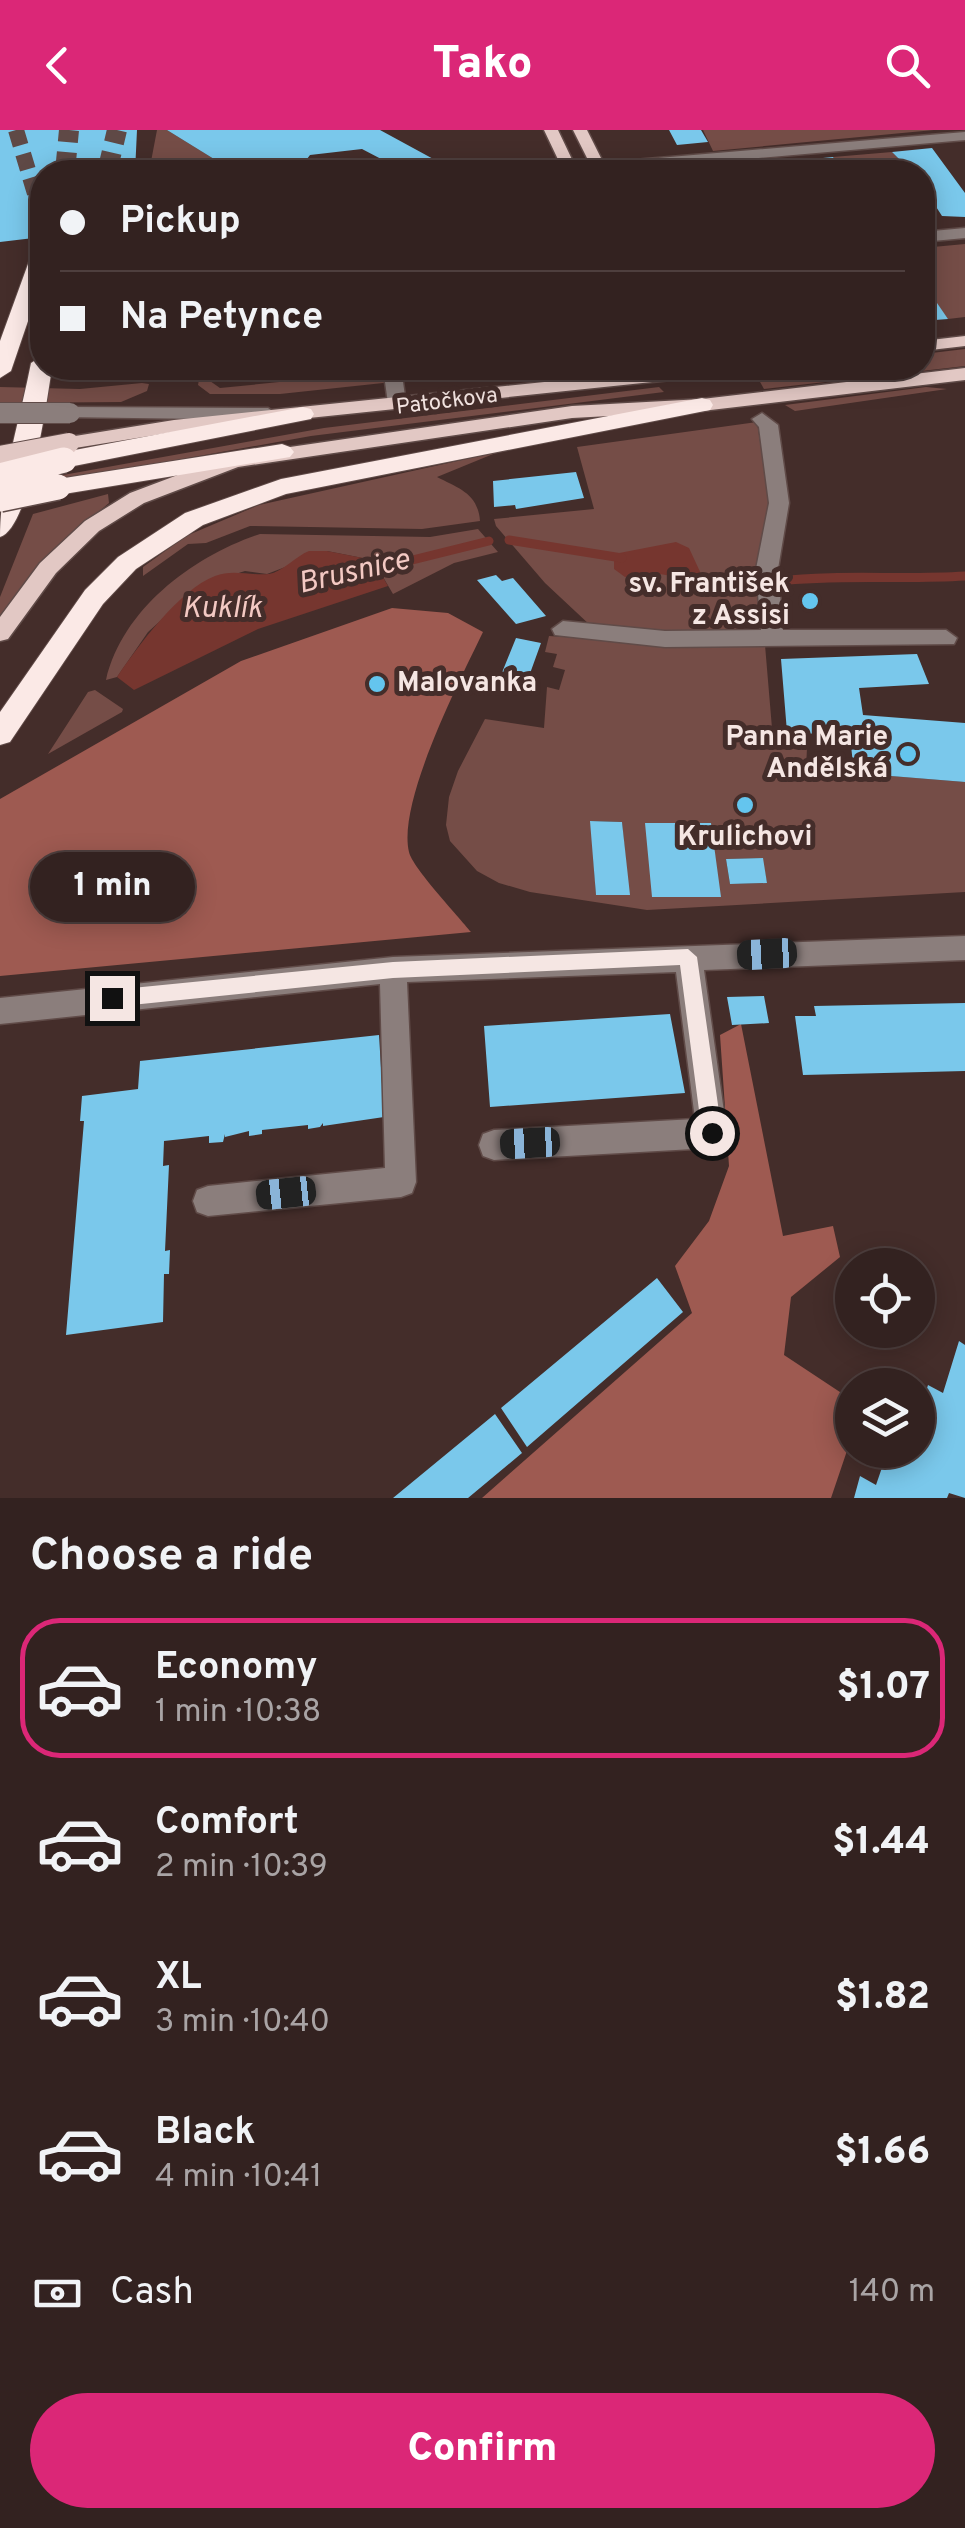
<!DOCTYPE html>
<meta charset="utf-8">
<style>
body{margin:0;font-family:Overpass,sans-serif;background:#3e2f2d;color:#f1f3f6;height:100vh;display:flex;flex-direction:column;font-size:38px;white-space:nowrap}
*{box-sizing:border-box;margin:0}
p{font-size:32px;color:#a9a4a5}
.icon{flex:none;width:55px;height:55px;fill:none;stroke:currentColor;stroke-width:2;stroke-linecap:round;stroke-linejoin:round}
.map{position:relative;height:1368px;overflow:hidden}
.details{display:flex;flex-direction:column;background:#332220;flex:1}
.details>*{flex:none}
.banner{position:absolute;left:30px;top:30px;width:905px;height:220px;border-radius:40px;box-shadow:0 5px 25px #0003,0 0 0 2px #4e3f3e;display:grid;align-content:center;height:220px;padding:0 30px;background:#332220}
.buttons{position:absolute;left:835px;top:1118px;display:grid;gap:20px}
.buttons a{display:grid;place-items:center;width:100px;height:100px;border-radius:50%;background:#332220;box-shadow:0 5px 25px #0003,0 0 0 2px #4e3f3e;font-size:50px}
.end{position:absolute;width:45px;height:45px;margin:-22px;border:12px solid #f5e6e3;background:#111;box-shadow:0 0 0 5px #111}
.from{border-radius:50%}
.bubble{position:absolute;height:70px;border-radius:35px;background:#332220;box-shadow:0 5px 25px #0003,0 0 0 2px #4e3f3e;font-size:32px;font-weight:800;line-height:70px;text-align:center}
.car{position:absolute;width:30px;height:60px;margin:-30px -15px;border-radius:12px;box-shadow:0 0 8px 2px #0007;background:linear-gradient(#222 24%,#8ab4d8 0 40%,#222 0 76%,#8ab4d8 0 86%,#222 0)}
.banner b{display:flex;align-items:center;gap:35px;height:95px;font-size:38px}
.banner b+b{border-top:2px solid #4e3f3e}
.banner i{width:25px;height:25px;background:#f1f3f6}
ul{padding:0;list-style:none}
li{display:flex;align-items:center;gap:30px;height:140px;margin:0 20px 15px;padding:0 10px;border:5px solid transparent;border-radius:40px}
li div{flex:1}
li b{display:block;font-size:38px}
li em{font-style:normal;font-weight:800}
li.active{border-color:#db2777}
li>.icon{width:90px;height:90px;stroke-width:1.5}
h2{padding:0 30px;font-size:45px;line-height:120px}
.pay{display:flex;align-items:center;gap:25px;height:110px;padding:0 30px;font-size:38px}
.pay p{margin-inline-start:auto}
.action{display:flex;gap:20px;margin-top:auto;padding:20px 30px}
.action a{flex:1;height:115px;border-radius:60px;background:#db2777;color:#fff;font-size:40px;font-weight:800;line-height:115px;text-align:center}
header{display:flex;justify-content:space-between;align-items:center;height:130px;padding:0 30px;background:#db2777;color:#fff;font-size:45px;font-weight:800}
.map>svg:first-child{display:block}
.green{fill:#754d47;fill-rule:evenodd}
.forest{fill:#9e5a51}
.water{fill:#76362f}
.lines{fill:none;stroke-linecap:round;stroke-linejoin:round}
.stream{stroke:#76362f;stroke-width:9}
.building{fill:#7ac8eb}
.minor-tunnel{stroke:#5f4946;stroke-width:16;stroke-dasharray:16 9;stroke-linecap:butt}
.highway-tunnel{stroke:#5f4946;stroke-width:20;stroke-dasharray:20 10;stroke-linecap:butt}
.minor-casing{stroke:#604b48;stroke-width:3}
.major-casing{stroke:#604b48;stroke-width:3}
.highway-casing{stroke:#604b48;stroke-width:2}
.minor{fill:#8b7e7c;fill-rule:evenodd}
.major{fill:#e2c8c4;fill-rule:evenodd}
.highway{fill:#fbe9e6;fill-rule:evenodd}
.minor-bridge-casing{stroke:#604b48;stroke-width:22;stroke-linecap:butt}
.major-bridge-casing{stroke:#604b48;stroke-width:22;stroke-linecap:butt}
.highway-bridge-casing{stroke:#604b48;stroke-width:28;stroke-linecap:butt}
.minor-bridge{stroke:#8b7e7c;stroke-width:20}
.major-bridge{stroke:#e2c8c4;stroke-width:20}
.highway-bridge{stroke:#fbe9e6;stroke-width:25}
.route{fill:#f5e6e3}
.poi-dot{fill:#64c5ee;stroke:#442d2a;stroke-width:4}
.labels{text-anchor:middle;dominant-baseline:central;stroke-width:10;stroke-linejoin:round;paint-order:stroke}
.far-street-label{font-size:22px;fill:#f5e6e3;stroke:#442d2a}
.poi-label{font-size:28px;font-weight:bold;fill:#f5e6e3;stroke:#442d2a;text-anchor:end}
.water-label{font-size:30px;font-style:italic;fill:#f3c9c3;stroke:#442d2a}
</style>
<header><svg class="icon" aria-label="back" viewBox="0 0 24 24"><path d="M15 5l-7 7 7 7"/></svg>Tako<svg class="icon" aria-label="search" viewBox="0 0 24 24"><circle cx="10" cy="10" r="6"/><path d="M15 15l6 6"/></svg></header>
<div class="map">
<svg width="965" height="1368" viewBox="0 0 965 1368">
<rect width="100%" height="100%" fill="#442d2a"/>
<path class="green" d="M157 0H167L235 42H149Z
M703 0H934L713 21Z
M892 22 912 42H840L842 39 833 27Z
M965 114V187L948 189 923 159 922 118Z
M965 219V236L764 259 755 243 800 238H922L923 224Z
M420 238H523L280 264H210L198 255 200 244 220 258Z
M142 253 149 254 147 261 121 272 0 273V257L80 259Z
M659 257 664 262 311 306 65 350 63 345 324 298Z
M926 257 947 259 795 281 785 275Z
M757 292 770 378 762 484 752 495 722 504 591 496 545 453 496 396 494 389 594 379 577 317Z
M498 322 437 347C458 358 478 363 480 391L422 399 250 396 206 413 188 414 143 446V437L186 406 259 375Z
M108 364 109 373 53 420 0 489V467L33 384Z
M478 399 498 422 454 433 393 464 373 430 327 421 267 444 245 441 200 455 148 502 117 547 106 550C123 478 194 426 260 404L430 407Z
M549 506 672 514 765 515 773 610H795L796 617 807 618 806 639 965 652V762L647 780 530 762 499 753 477 741 450 711 446 695 449 667 458 641 485 589 544 598 547 557 559 560 565 540 553 537 557 524 545 522ZM591 691 622 692 629 765H596ZM645 693H711L720 767ZM762 728 767 753 730 754 726 729Z
M95 560 123 579 122 582 48 624 88 562Z"/>
<path class="forest" d="M392 478 448 483 483 502C460 550 397 672 409 722 412 737 459 787 471 802L0 846V669L241 531Z
M741 894 783 1106 833 1096 840 1127 791 1167 784 1225 852 1270V1306L831 1368H482L692 1183 675 1136 709 1091 729 1036 720 905Z"/>
<path class="water" d="M676 412 689 418 702 446 723 450 759 449 761 457 725 462 694 456 677 447 660 444 625 447 614 439V424Z
M309 421H327L373 430 388 456 258 499 134 560 117 547C137 517 180 459 215 446 233 439 251 446 269 444 282 442 296 426 309 421Z"/>
<g class="lines">
<path class="stream" d="M509 410 622 428
M364 442 489 411
M777 451C840 444 902 450 965 446"/>
</g>
<path class="building" d="M0 0H137L135 42H42V107L0 112Z
M167 0H380L448 37 445 42H406L362 19 310 25 297 42H235Z
M669 0H701L708 12 677 15Z
M932 18 965 63V87L942 86 922 55V42H912L892 22Z
M833 27 842 40 840 42H801L793 31Z
M922 159 932 173H937L948 189 922 191Z
M576 342 584 368 516 379 515 375 494 377 493 351Z
M496 445 502 451 513 448 546 486 516 494 477 450Z
M516 508 541 513 528 549 501 545Z
M917 524 929 554 859 558 863 585 965 593V652L854 643 850 606 787 602 781 529Z
M590 691 622 692 630 765H596Z
M645 693H711L721 767H652Z
M763 728 767 753 730 754 726 729Z
M764 866 769 893 732 895 727 867Z
M965 873V941L803 945 795 886H816L814 876Z
M670 884 685 963 490 977 484 896Z
M379 905 384 987 323 996V993L320 997 308 999V995L262 1000V1004L249 1006V1001L225 1007V1004L223 1012 209 1013V1006L164 1011 163 1036 169 1035 165 1121 170 1120 169 1144H164L163 1192 66 1205 84 991H80L82 966 138 959 140 931Z
M657 1148 683 1182 527 1317 501 1278Z
M959 1211 965 1215V1368L949 1363 947 1368H854L860 1346 876 1355 888 1320H918V1286L928 1255 943 1263Z
M495 1284 522 1323 468 1368H393Z"/>
<g class="lines">
<path class="minor-tunnel" d="M16 0 42 87"/>
<path class="highway-tunnel" d="M65 42 69 0
M107 42 117 0"/>
<defs>
<path id="minor" d="M965 2V10L599 42H544L552 37Z
M365 32 373 37 370 40 315 42 323 37Z
M965 98V108L922 112V102Z
M383 238H401L406 273 404 277 397 279 388 273Z
M70 277 268 278 277 284 268 290 63 287 61 283Z
M762 283 778 295 789 373 778 439 783 500H946L957 508 954 514 665 517 555 505 552 499 563 491 665 501 761 500 756 439 769 373 759 297 752 289Z
M965 806V830L704 840 727 1003 723 1014 712 1018 494 1030 483 1026 479 1015 483 1004 494 1000 695 989 676 842 407 852 416 1052 412 1063 401 1067 208 1086 197 1082 193 1071 197 1060 208 1056 385 1038 380 854 0 894V868L393 827Z"/>
<path id="major" d="M544 0H558L578 42H564Z
M573 0H587L608 42H594Z
M965 206V216L922 221V211Z
M680 238H738L729 244 174 302 69 319 59 313 69 307 174 290Z
M965 238V250L702 281 572 288 238 337 144 373 99 401 56 443 8 509 0 511V487L40 433 85 391 130 363 228 326 572 276 702 269Z"/>
<path id="highway" d="M42 117V150L11 241 0 248V211L32 123Z
M42 226V238H52C47 269 30 398 0 407 0 350 20 290 31 233Z
M702 268 710 270 713 275 710 280 286 364 203 395 136 439 103 474 10 612 0 615V582L85 460 118 427 185 383 281 349Z
M303 277 311 279 314 284 311 289 64 338 52 330 64 322Z
M282 314 290 317 294 322 290 327 58 365 46 357 58 349Z"/>
</defs>
<use href="#minor" class="minor-casing"/>
<use href="#major" class="major-casing"/>
<use href="#highway" class="highway-casing"/>
<use href="#minor" class="minor"/>
<use href="#major" class="major"/>
<use href="#highway" class="highway"/>
<defs>
<path id="minor-bridge" d="M0 283H70"/>
<path id="major-bridge" d="M0 326 69 313"/>
<path id="highway-bridge" d="M0 346 64 330
M0 369 58 357"/>
</defs>
<use href="#minor-bridge" class="minor-bridge-casing"/>
<use href="#major-bridge" class="major-bridge-casing"/>
<use href="#highway-bridge" class="highway-bridge-casing"/>
<use href="#minor-bridge" class="minor-bridge"/>
<use href="#major-bridge" class="major-bridge"/>
<use href="#highway-bridge" class="highway-bridge"/>
</g>
<path class="route" d="M688 819 697 827 722 1003 712 1013 702 1003 680 835 393 848 112 877 102 868 112 860 393 832Z"/>
<g class="poi-dot">
<circle cx="810" cy="471" r="10"/>
<circle cx="377" cy="554" r="10"/>
<circle cx="908" cy="624" r="10"/>
<circle cx="745" cy="675" r="10"/>
</g>
<g class="labels">
<g class="far-street-label">
<text transform="translate(447 272) rotate(-7)">Patočkova</text>
</g>
<g class="poi-label">
<text x="790" y="455">sv. František<tspan x="790" dy="32">z Assisi</tspan></text>
<text x="397" y="554" text-anchor="start">Malovanka</text>
<text x="888" y="608">Panna Marie<tspan x="888" dy="32">Andělská</tspan></text>
<text x="745" y="708" text-anchor="middle">Krulichovi</text>
</g>
<g class="water-label">
<text transform="translate(354 443) rotate(-13)">Brusnice</text>
<text x="222" y="479">Kuklík</text>
</g>
</g>
</svg>
<div class="buttons">
<a><svg class="icon" aria-label="locate" viewBox="0 0 24 24"><circle cx="12" cy="12" r="6"/><path d="M12 2v4M12 18v4M2 12h4M18 12h4"/></svg></a>
<a><svg class="icon" aria-label="layers" viewBox="0 0 24 24"><path d="M12 4l9 5-9 5-9-5zM3 14l9 5 9-5"/></svg></a>
</div>
<i class="end from" style="left:712px;top:1003px"></i>
<i class="end" style="left:112px;top:868px"></i>
<div class="bubble" style="left:30px;top:722px;width:165px">1 min</div>
<i class="car" style="left:767px;top:824px;rotate:267deg"></i>
<i class="car" style="left:530px;top:1013px;rotate:267deg"></i>
<i class="car" style="left:286px;top:1063px;rotate:264deg"></i>
<div class="banner">
<b><i class="from"></i>Pickup</b>
<b><i></i>Na Petynce</b>
</div>
</div>
<section class="details">
<h2>Choose a ride</h2>
<ul>
<li class="active"><svg class="icon" aria-label="car" viewBox="0 0 24 24"><path d="M5 17H2v-5l4-1 3-4h7l3 4 3 1v5h-3M9 17h6M6 11h13"/><circle cx="7" cy="17" r="2"/><circle cx="17" cy="17" r="2"/></svg><div><b>Economy</b><p>1 min · 10:38</p></div><em>$1.07</em></li>
<li><svg class="icon" aria-label="car" viewBox="0 0 24 24"><path d="M5 17H2v-5l4-1 3-4h7l3 4 3 1v5h-3M9 17h6M6 11h13"/><circle cx="7" cy="17" r="2"/><circle cx="17" cy="17" r="2"/></svg><div><b>Comfort</b><p>2 min · 10:39</p></div><em>$1.44</em></li>
<li><svg class="icon" aria-label="car" viewBox="0 0 24 24"><path d="M5 17H2v-5l4-1 3-4h7l3 4 3 1v5h-3M9 17h6M6 11h13"/><circle cx="7" cy="17" r="2"/><circle cx="17" cy="17" r="2"/></svg><div><b>XL</b><p>3 min · 10:40</p></div><em>$1.82</em></li>
<li><svg class="icon" aria-label="car" viewBox="0 0 24 24"><path d="M5 17H2v-5l4-1 3-4h7l3 4 3 1v5h-3M9 17h6M6 11h13"/><circle cx="7" cy="17" r="2"/><circle cx="17" cy="17" r="2"/></svg><div><b>Black</b><p>4 min · 10:41</p></div><em>$1.66</em></li>
</ul>
<div class="pay"><svg class="icon" aria-label="cash" viewBox="0 0 24 24"><path d="M3 7h18v10H3z"/><circle cx="12" cy="12" r="2"/></svg>Cash<p>140 m</p></div>
<div class="action"><a>Confirm</a></div>
</section>
